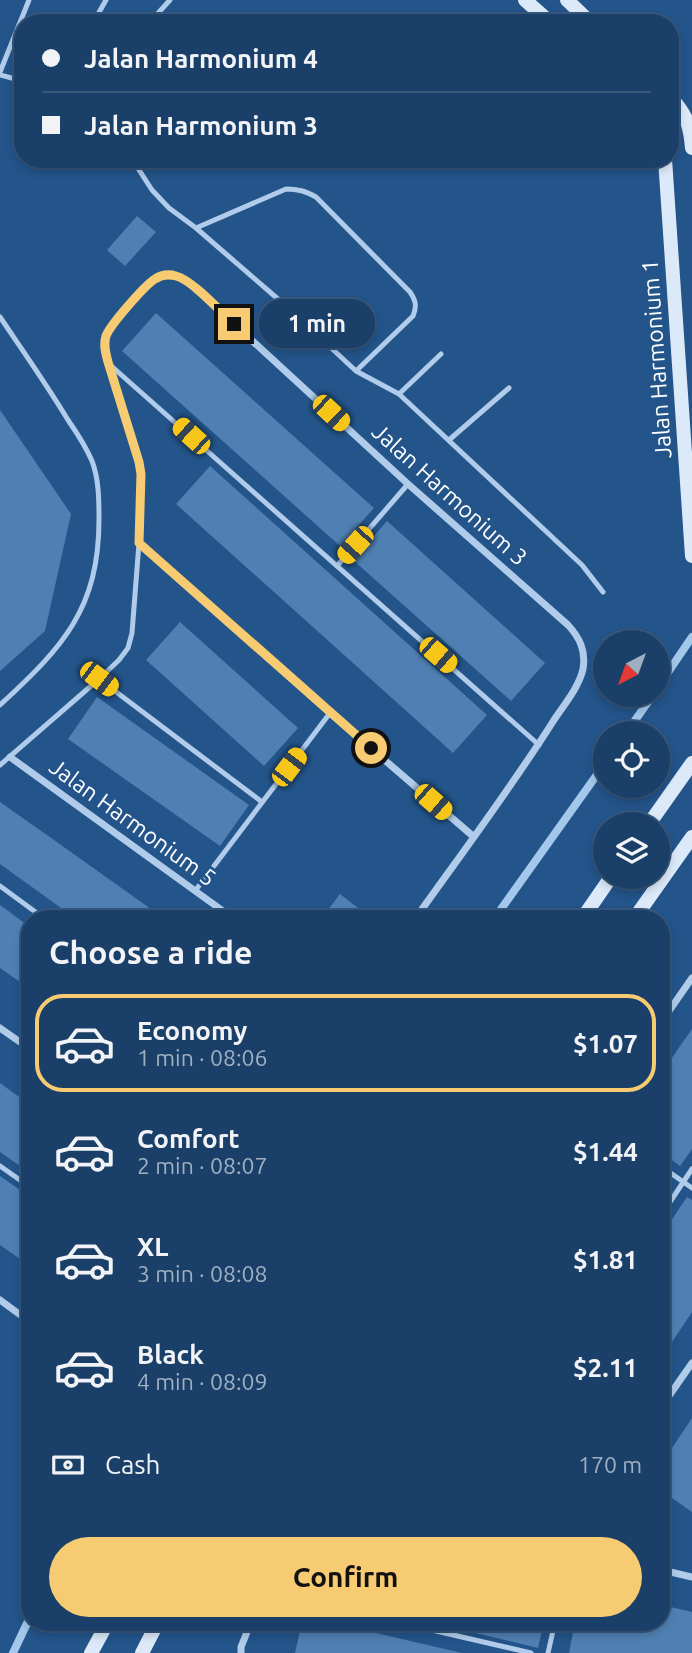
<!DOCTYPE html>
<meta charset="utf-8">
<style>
body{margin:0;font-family:Ubuntu,sans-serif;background:#23466e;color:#f1f3f6;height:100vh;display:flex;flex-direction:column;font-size:26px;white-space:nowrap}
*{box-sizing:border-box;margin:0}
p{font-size:23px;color:#9fafc0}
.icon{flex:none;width:38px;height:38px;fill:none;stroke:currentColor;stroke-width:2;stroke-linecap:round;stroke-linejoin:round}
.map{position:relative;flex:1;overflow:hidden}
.drawer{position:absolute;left:21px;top:910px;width:649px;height:721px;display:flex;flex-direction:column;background:#1a3f68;border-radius:28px;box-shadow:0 4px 10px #0003,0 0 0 2px #38587c}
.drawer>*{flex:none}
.guide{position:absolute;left:14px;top:14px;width:665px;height:154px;border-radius:28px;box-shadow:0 4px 10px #0003,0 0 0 2px #38587c;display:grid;align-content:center;height:154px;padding:0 28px;background:#1a3f68}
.needle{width:46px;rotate:221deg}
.controls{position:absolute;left:593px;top:630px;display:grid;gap:14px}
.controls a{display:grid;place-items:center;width:77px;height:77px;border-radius:50%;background:#1a3f68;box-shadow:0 4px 10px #0003,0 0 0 2px #38587c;font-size:35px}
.end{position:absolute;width:32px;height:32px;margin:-16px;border:9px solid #f6cb72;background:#111;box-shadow:0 0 0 4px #111}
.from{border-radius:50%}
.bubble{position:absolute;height:49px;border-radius:24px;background:#1a3f68;box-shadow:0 4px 10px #0003,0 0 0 2px #38587c;font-size:23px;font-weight:700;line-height:49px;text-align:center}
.car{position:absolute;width:21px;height:42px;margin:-21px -10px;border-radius:9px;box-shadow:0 0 5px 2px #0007;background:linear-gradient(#f5c518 24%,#345 0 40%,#f5c518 0 76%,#345 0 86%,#f5c518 0)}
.guide b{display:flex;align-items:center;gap:24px;height:66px;font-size:26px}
.guide b+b{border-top:2px solid #38587c}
.guide i{width:18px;height:18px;background:#f1f3f6}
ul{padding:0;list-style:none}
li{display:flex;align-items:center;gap:21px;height:98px;margin:0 14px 10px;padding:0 14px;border:4px solid transparent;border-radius:28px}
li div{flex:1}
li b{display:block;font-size:26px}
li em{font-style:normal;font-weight:700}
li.on{border-color:#f6cb72}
li>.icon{width:63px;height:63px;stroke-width:1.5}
h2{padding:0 28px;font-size:32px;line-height:84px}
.pay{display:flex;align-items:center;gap:18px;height:77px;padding:0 28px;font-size:26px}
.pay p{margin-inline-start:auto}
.primary-button{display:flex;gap:14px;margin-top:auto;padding:14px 28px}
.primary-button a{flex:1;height:80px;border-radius:42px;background:#f6cb72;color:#111;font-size:28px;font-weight:700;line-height:80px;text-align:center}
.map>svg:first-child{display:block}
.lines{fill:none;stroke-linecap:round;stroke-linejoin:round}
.stream{stroke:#a4c8eb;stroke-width:8}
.building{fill:#5080b3}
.service{stroke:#b0ccea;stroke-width:5}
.minor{stroke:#b0ccea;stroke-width:7}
.secondary{stroke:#dbe9f8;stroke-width:14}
.route{stroke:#f6cb72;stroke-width:9}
.labels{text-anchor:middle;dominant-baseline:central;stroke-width:6;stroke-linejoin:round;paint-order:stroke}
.street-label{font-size:23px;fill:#fff;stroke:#23548a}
</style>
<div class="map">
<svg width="692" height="1653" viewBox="0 0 692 1653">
<rect width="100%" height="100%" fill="#23548a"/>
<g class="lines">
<path class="stream" d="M658 687 692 637
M626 733 653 695
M494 919 606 762
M13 1653 30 1617"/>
</g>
<path class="building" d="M137 216 156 232 125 266 107 250Z
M156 313 374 508 340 546 122 351Z
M0 410 71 514 45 631 0 671Z
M210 466 487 715 453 753 176 504Z
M387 521 545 663 511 701 353 560Z
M180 622 298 728 264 766 146 660Z
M97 697 249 805 220 846 68 739Z
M0 802 54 840 165 919H77L68 913 0 864Z
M340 894 367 915 364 919H321Z
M0 905 30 927V989L0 968Z
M692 1029V1149L680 1166 662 1153V1072Z
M0 1083 30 1105V1173L0 1152Z
M0 1176 30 1197V1266L0 1245Z
M662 1179 669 1184 662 1194Z
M687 1197 692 1200V1312L662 1357V1234Z
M692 1418V1512L662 1491V1463Z
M662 1605 692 1612V1653H569L575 1622H662Z
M302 1622H329L462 1653H295Z
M429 1622H544L538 1648Z"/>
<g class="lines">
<path class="service" d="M93 23 106 0
M149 23 170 0
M0 72 29 0
M0 75 23 81
M132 159 152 190 169 208 196 228 286 306 356 371 399 394 582 565 603 592
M196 228 286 189C298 189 305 191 316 197L410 292C416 301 417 306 413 316L356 371
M0 317C23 351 47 385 68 420 77 433 86 447 92 461 99 479 99 501 99 519 99 609 63 647 0 705
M109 364 539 745
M399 394 441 354
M449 440 509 388
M337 566 408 484
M99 679 262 802
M0 765 99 679 119 660 128 648 132 633 139 543 141 474 139 462C132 440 100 354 106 336 110 323 137 296 147 286 163 270 179 275 195 288
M0 886 45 919
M195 891 330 713
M0 1166 30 1187
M662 1167 692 1188
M662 1214 692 1169
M397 1622 531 1653
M548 1653 555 1622"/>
<path class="minor" d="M195 288 408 484 568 625C580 638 586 651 583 669 579 687 564 705 554 720 511 788 462 853 415 919
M139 543 330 713 474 837
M10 757 234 919
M662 1021 692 978
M0 1028 30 1049
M0 1300 30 1322
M662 1406 692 1363
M662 1570 692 1577
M241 1653V1647L251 1622"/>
<path class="secondary" d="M525 0 551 23
M567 0 591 23
M670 96C686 115 690 123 692 148
M665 159 692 556
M649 824 692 763
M582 919 611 877
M634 919 692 837
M91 1653 108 1622
M142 1653 158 1622"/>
</g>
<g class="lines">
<path class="route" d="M234 324C220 311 192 280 176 276 169 274 161 275 155 279 145 285 110 325 106 336 103 345 106 354 108 362L139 462 141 474 139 543 371 748"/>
</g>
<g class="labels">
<g class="street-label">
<text transform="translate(656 359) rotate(-94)">Jalan Harmonium 1</text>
<text transform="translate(450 494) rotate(42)">Jalan Harmonium 3</text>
<text transform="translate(133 822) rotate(36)">Jalan Harmonium 5</text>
</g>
</g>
</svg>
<div class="controls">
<a><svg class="needle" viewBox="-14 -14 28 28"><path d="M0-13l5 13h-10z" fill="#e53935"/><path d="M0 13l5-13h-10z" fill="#9fafc0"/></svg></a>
<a><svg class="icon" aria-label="locate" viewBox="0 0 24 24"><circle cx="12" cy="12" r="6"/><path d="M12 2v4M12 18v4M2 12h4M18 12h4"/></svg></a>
<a><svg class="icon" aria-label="layers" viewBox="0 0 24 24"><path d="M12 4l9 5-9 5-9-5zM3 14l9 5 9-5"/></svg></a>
</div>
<i class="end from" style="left:371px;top:748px"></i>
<i class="end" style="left:234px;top:324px"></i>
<div class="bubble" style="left:259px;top:299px;width:116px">1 min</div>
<i class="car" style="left:331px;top:413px;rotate:133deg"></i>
<i class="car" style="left:191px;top:436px;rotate:312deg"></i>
<i class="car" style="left:355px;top:545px;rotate:222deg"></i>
<i class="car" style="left:438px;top:655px;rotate:131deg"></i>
<i class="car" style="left:99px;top:679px;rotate:127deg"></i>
<i class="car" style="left:289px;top:767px;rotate:37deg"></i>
<i class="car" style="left:433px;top:802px;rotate:131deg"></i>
<div class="guide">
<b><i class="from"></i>Jalan Harmonium 4</b>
<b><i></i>Jalan Harmonium 3</b>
</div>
<section class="drawer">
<h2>Choose a ride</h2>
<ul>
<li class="on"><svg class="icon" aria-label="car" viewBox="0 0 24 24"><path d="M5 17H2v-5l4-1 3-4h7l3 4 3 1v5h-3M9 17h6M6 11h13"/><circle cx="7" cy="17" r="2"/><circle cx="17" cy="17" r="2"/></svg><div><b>Economy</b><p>1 min · 08:06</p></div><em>$1.07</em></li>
<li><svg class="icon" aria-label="car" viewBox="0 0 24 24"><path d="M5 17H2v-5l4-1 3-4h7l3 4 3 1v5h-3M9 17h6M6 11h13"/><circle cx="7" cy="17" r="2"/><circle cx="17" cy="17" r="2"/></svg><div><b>Comfort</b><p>2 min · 08:07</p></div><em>$1.44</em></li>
<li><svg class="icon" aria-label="car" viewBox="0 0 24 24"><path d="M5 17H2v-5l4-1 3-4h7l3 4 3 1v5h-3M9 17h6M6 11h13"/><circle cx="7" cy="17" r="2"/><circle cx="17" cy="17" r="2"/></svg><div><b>XL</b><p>3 min · 08:08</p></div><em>$1.81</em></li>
<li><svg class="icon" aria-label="car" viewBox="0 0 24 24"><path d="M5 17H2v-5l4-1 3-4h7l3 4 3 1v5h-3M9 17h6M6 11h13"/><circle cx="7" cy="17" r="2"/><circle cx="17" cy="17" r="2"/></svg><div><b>Black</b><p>4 min · 08:09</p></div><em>$2.11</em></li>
</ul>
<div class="pay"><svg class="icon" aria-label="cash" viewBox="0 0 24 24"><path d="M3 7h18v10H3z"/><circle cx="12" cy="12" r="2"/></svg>Cash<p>170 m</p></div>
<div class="primary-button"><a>Confirm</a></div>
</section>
</div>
